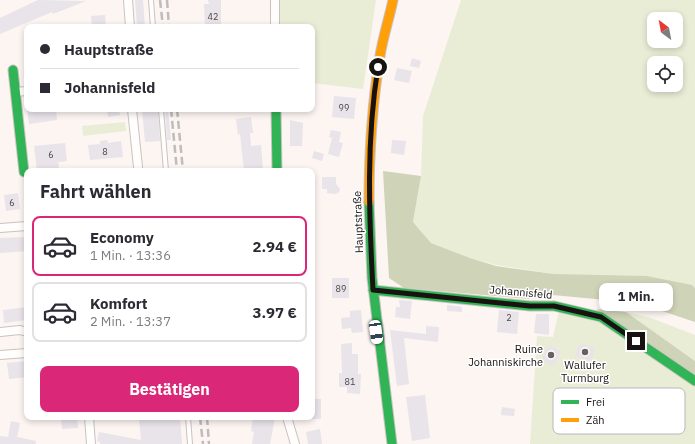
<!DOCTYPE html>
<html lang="de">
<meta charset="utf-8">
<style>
body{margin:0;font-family:"IBM Plex Sans",sans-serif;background:#f2f2f3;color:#2b2b33;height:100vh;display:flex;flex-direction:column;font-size:15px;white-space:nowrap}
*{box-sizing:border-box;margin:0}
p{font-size:13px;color:#7c7c81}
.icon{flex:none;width:22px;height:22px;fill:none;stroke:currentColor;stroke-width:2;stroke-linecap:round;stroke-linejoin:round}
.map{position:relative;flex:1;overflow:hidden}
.sheet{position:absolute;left:24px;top:168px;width:291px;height:252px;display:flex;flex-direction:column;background:#fff;border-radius:8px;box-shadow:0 2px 6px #0003}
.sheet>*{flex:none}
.hud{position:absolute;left:24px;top:24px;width:291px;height:88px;border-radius:8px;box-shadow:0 2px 6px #0003;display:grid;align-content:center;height:88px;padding:0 16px;background:#fff}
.needle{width:26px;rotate:328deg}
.buttons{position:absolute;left:647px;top:12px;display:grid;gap:8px}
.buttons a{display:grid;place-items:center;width:36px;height:36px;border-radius:8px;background:#fff;box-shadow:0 2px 6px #0003;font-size:20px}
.end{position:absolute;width:18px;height:18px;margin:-9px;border:5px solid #181210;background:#fff;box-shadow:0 0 0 2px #fff}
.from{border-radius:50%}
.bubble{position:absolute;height:28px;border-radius:8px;background:#fff;box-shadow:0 2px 6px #0003;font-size:13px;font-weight:800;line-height:28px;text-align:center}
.car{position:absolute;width:12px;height:24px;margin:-12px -6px;border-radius:5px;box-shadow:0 0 3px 1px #0007;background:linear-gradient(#fff 24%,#345 0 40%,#fff 0 76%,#345 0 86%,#fff 0)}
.hud b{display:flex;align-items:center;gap:14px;height:38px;font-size:15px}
.hud b+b{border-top:1px solid #e1e1e2}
.hud i{width:10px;height:10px;background:#2b2b33}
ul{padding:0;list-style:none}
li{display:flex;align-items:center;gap:12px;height:60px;margin:0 8px 6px;padding:0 8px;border:2px solid #e1e1e2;border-radius:8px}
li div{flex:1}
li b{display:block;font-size:15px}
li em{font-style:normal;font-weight:800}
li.current{border-color:#db2777}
li>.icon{width:36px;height:36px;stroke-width:1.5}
h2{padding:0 16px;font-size:18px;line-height:48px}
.primary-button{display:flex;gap:8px;margin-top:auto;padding:8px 16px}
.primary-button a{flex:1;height:46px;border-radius:8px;background:#db2777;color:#fff;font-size:16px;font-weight:800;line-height:46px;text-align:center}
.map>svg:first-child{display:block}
.green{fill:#e9edd6;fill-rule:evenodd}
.forest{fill:#cfd4b8}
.building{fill:#e9e3ea}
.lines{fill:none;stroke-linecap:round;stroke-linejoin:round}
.lane-casing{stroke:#c9c2c0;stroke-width:6}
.street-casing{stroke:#c9c2c0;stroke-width:10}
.fast-casing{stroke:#c9c2c0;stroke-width:11}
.slow-casing{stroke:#c9c2c0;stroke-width:11}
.lane{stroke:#fffefd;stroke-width:4}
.street{stroke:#fffefd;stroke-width:8}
.fast{stroke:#30b455;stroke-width:9}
.slow{stroke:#ff9f0a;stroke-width:9}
.rail{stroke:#bebcbc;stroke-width:2.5;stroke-dasharray:8 4;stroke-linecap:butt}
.route{stroke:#181210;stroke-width:5}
.poi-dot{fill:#68615f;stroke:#fff;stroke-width:1.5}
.labels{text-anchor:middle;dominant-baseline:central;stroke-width:3;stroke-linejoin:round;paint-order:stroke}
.number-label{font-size:9px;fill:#4c4646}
.street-label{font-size:11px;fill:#181210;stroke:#fff}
.poi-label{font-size:11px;fill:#181210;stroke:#fff;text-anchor:end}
.key{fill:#fff;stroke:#bab8b7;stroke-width:1}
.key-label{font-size:11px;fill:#181210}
</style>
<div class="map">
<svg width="695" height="444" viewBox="0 0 695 444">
<rect width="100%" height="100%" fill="#fcf5f2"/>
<path class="green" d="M278 0H376L363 89 312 83V27H279Z
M461 0H695V288L692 285 554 274 496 265 470 258 431 243 413 222 421 176 423 116ZM654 19H676V41H654ZM654 63H676V85H654Z
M125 122 126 131 83 136 82 126Z
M559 311 601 320 695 384V444H530L537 336 553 337Z
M626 312 651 318 695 335V361Z"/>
<path class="forest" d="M383 171 421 176 413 222 431 243 470 258 496 266 554 274 647 276 692 285 695 288V322L638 303 542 294 529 299 404 288 389 278Z
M596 309 626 312 695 361V378Z"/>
<path class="building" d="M38 0 86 1 53 14 52 12 0 34V18Z
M135 0H143L145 27H137Z
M208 0H221V27H205L204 4H209Z
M105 15 106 27H92L91 16Z
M412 58 421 61 419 68 410 66Z
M397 68 412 71 409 83 394 80Z
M334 96 356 98 354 119 332 117Z
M27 109H56L57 120 29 124Z
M107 109H119L120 115 108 117Z
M142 109H158L160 141 145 142Z
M165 109H168L171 140H167Z
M251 117 253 133H250L251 146 261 145 263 171H244L240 134 238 135 236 119Z
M290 120 303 123 302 146H290Z
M331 130 341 132 339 142 343 143 339 157 328 154 332 138 329 137Z
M107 140 108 143 121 141 123 157 90 160 88 145 100 144V141Z
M392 140 406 141 404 155 391 153Z
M65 143 67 161 58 162 59 168 37 170 34 146Z
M314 151 324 154 322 161 312 158Z
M322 177H336V184L340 189 339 192 336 194 327 193V189H322Z
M18 193 20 209 6 211 4 195Z
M27 237V251L0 253V238Z
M332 278H349V298H332Z
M399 300 412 301 410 319 395 317 396 307H400Z
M447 305 462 307V312L447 311Z
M27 307V320L4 323 3 310Z
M361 310 363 332 352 333 351 328 342 329 341 318 350 317V311Z
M499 310 519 312 517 334 497 332Z
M536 314H549V335L534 333Z
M426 326 439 327 438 342 404 338 409 384 397 386 390 330 426 334Z
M352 343V354H358V374H361L360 394 347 393V387H339V373H342L341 344Z
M580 343 595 348 591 361 575 356Z
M549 345 561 351 554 366 541 360Z
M27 361V377L9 379 7 363Z
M425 395 430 438 412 441 406 397Z
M312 399H321V419H312Z
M502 407 515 409 514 416 501 415Z
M61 417H77L78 428 62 429Z
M180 417 182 444H100V442L97 441 99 432 141 440 139 420Z
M253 417 275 418 270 444H252L254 432 251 431Z
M11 421 20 423 17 437 36 441V444H0V436L8 437Z
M320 429 322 444H308L306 432Z"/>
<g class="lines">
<defs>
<path id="lane" d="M151 0 153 27
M161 109 166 171
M188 417 190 444"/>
<path id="street" d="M128 0 130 27
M275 0V27
M15 92 27 91
M132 109 138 167
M0 228 27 226
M0 332 20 330 27 332
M0 355 27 353
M89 417 91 444
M287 417 295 444"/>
<path id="fast" d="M13 70 24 172
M276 109 277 171
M369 202 372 278 392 444
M373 290 530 306H554L601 317 695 381"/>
<path id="slow" d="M369 202C369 153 372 105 380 56 383 37 389 19 393 0"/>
</defs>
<use href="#lane" class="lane-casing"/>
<use href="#street" class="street-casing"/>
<use href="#fast" class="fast-casing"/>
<use href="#slow" class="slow-casing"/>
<use href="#lane" class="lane"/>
<use href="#street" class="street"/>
<use href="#fast" class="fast"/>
<use href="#slow" class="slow"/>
<path class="rail" d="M160 0 163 27
M167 0 169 27
M171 109 177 171
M177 109 183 171
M200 417 203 444
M207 417 209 444"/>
</g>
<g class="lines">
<path class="route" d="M378 67C366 141 369 215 373 290L530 306H554L601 317 636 341"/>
</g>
<g class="poi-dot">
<circle cx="585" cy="352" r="4"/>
<circle cx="551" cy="355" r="4"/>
</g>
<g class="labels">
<g class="number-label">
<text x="213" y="16">42</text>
<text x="344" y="107">99</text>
<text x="105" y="151">8</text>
<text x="51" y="154">6</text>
<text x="12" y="202">6</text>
<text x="341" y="288">89</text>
<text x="509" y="317">2</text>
<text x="350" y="381">81</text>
</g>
<g class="street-label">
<text transform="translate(358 222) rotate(-92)">Hauptstraße</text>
<text transform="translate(521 292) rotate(5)">Johannisfeld</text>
</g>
<g class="poi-label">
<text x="543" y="349">Ruine<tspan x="543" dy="13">Johanniskirche</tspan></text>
<text x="585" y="365" text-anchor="middle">Wallufer<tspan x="585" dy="13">Turmburg</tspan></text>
</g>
</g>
<rect x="553" y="388" width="132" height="46" rx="6" class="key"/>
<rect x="561" y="400" width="18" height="4" fill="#30b455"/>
<rect x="561" y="418" width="18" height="4" fill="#ff9f0a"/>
<g class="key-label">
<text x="586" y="406">Frei</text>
<text x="586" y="424">Zäh</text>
</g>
</svg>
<div class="buttons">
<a><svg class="needle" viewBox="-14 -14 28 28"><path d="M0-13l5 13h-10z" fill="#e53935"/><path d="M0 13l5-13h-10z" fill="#7c7c81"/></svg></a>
<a><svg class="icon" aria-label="locate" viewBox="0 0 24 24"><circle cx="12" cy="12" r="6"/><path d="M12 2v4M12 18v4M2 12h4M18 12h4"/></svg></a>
</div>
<i class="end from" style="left:378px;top:67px"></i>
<i class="end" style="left:636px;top:341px"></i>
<div class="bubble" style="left:599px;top:283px;width:74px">1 Min.</div>
<i class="car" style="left:376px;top:332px;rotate:172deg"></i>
<div class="hud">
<b><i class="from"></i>Hauptstraße</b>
<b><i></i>Johannisfeld</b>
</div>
<section class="sheet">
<h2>Fahrt wählen</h2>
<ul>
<li class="current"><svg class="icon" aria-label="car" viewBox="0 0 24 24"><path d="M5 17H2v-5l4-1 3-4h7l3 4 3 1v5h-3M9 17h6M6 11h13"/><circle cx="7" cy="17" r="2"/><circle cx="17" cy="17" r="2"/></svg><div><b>Economy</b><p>1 Min. · 13:36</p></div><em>2.94 €</em></li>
<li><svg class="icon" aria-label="car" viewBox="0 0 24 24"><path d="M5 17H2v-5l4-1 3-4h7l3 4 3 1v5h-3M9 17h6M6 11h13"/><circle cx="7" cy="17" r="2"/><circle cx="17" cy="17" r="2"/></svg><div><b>Komfort</b><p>2 Min. · 13:37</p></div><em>3.97 €</em></li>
</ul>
<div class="primary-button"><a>Bestätigen</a></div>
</section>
</div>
